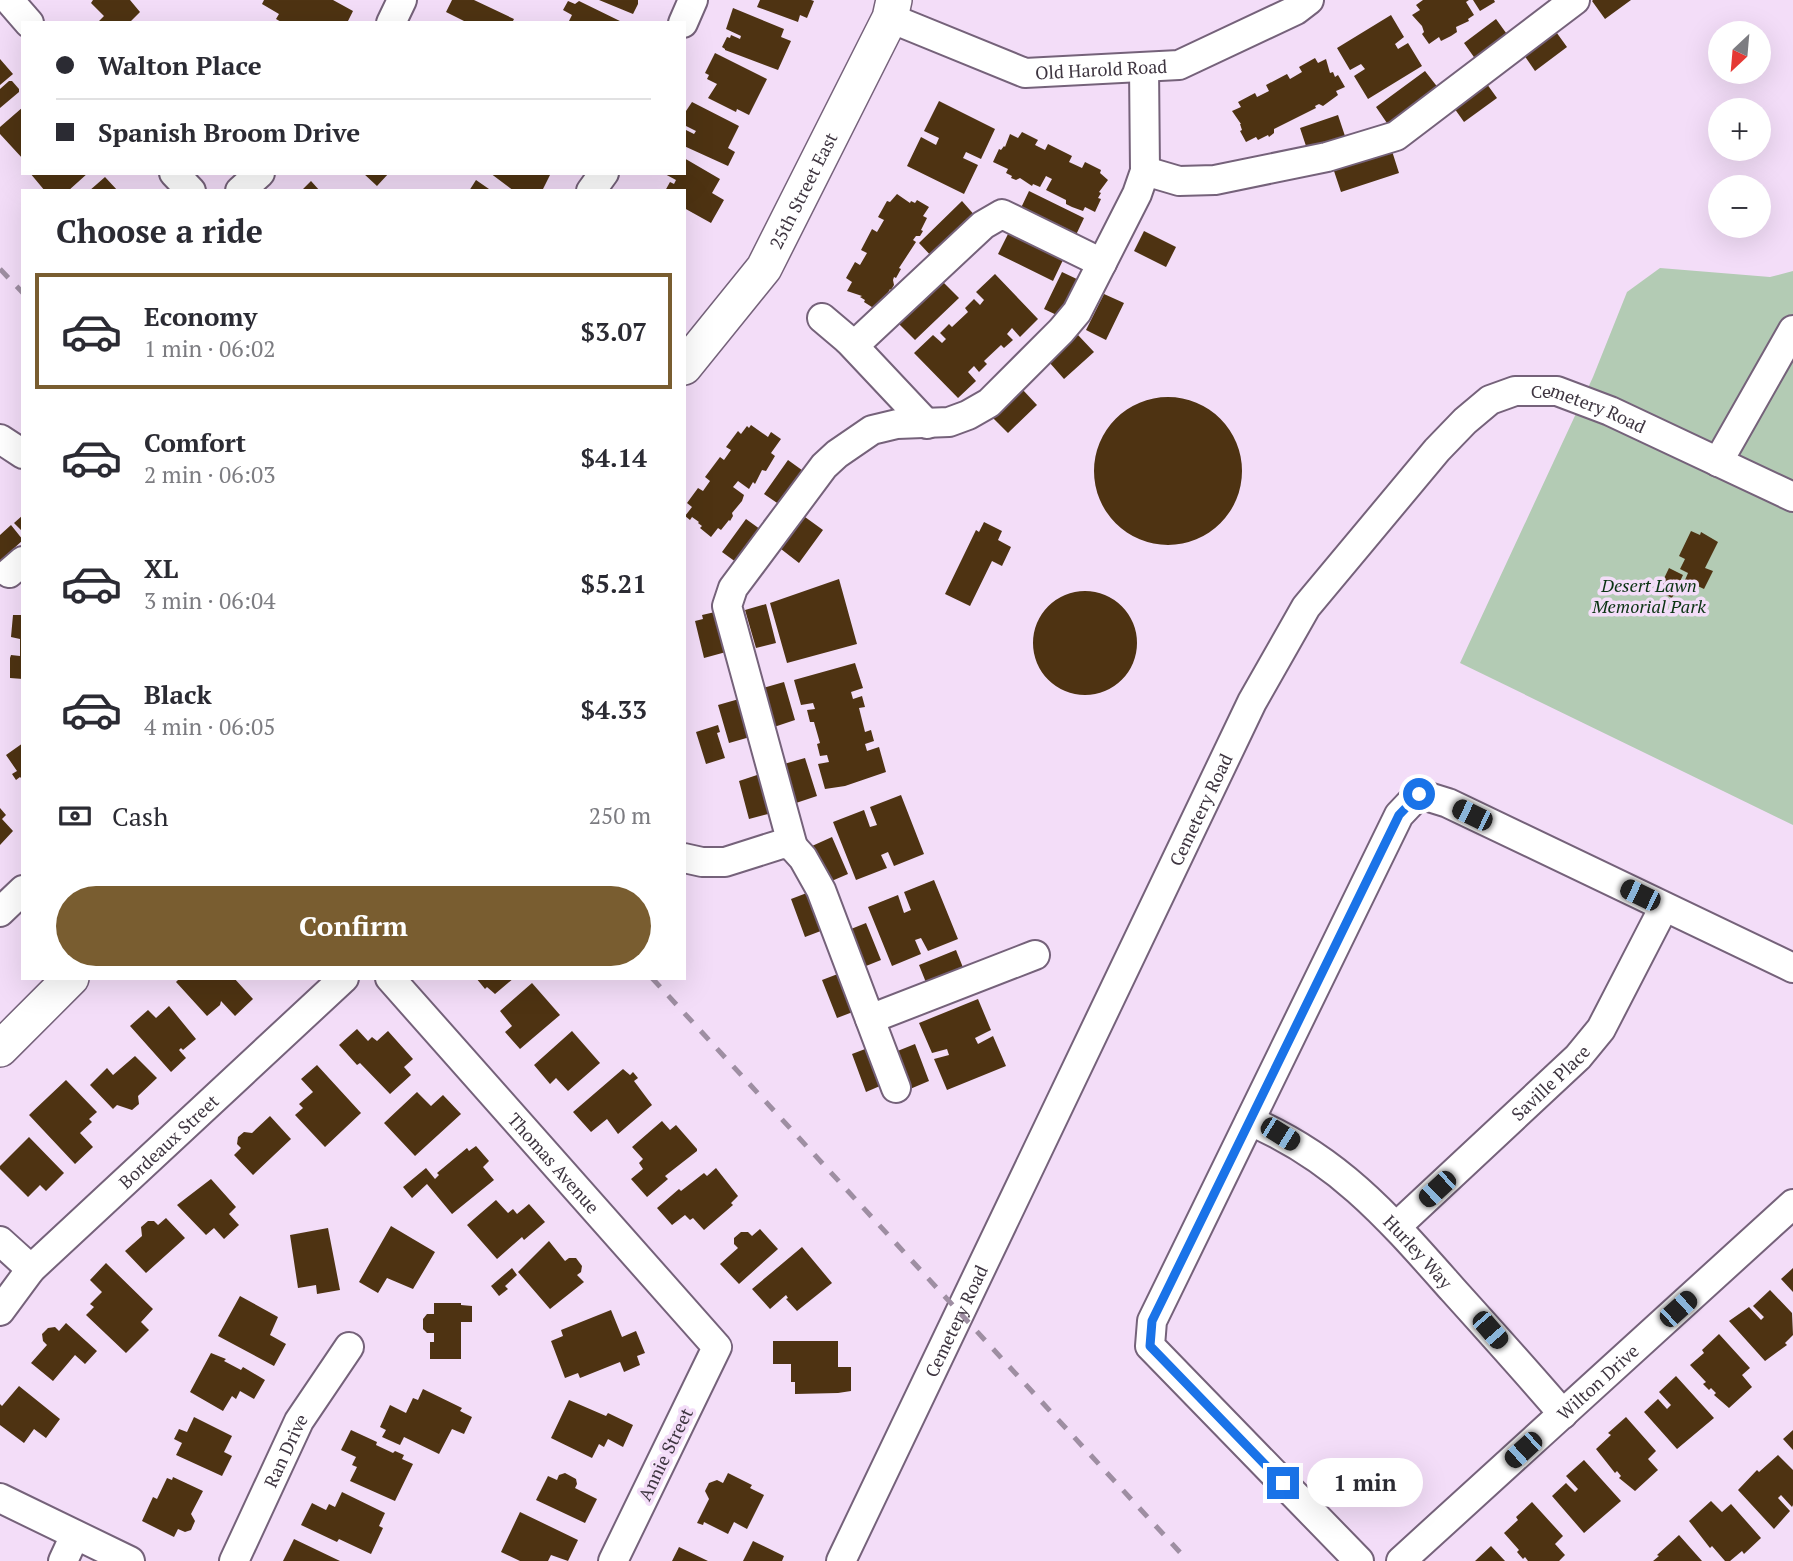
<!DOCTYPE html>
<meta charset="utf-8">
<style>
body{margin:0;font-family:"PT Serif",serif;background:#f2f2f3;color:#2b2b33;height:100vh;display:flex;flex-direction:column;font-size:26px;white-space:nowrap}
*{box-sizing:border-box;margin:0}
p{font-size:23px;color:#7c7c81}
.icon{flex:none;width:38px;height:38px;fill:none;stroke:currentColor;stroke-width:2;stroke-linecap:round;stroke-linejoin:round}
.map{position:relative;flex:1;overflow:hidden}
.side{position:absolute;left:21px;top:189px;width:665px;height:791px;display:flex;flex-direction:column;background:#fff;border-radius:0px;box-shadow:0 7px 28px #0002}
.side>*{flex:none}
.guide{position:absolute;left:21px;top:21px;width:665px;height:154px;border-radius:0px;box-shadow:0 7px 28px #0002;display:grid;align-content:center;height:154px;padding:0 35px;background:#fff}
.needle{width:46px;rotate:206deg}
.controls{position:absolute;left:1708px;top:21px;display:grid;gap:14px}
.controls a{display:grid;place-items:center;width:63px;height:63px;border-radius:50%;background:#fff;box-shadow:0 7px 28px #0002;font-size:35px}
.end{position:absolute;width:32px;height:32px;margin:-16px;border:9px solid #1a73e8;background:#fff;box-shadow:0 0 0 4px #fff}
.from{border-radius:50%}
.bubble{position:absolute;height:49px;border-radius:24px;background:#fff;box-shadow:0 7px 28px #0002;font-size:23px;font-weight:700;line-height:49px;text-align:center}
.car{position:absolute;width:21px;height:42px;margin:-21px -10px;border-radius:9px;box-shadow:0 0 5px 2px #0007;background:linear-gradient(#222 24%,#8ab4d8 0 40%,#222 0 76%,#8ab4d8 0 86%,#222 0)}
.guide b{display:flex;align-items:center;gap:24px;height:66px;font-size:26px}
.guide b+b{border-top:2px solid #e1e1e2}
.guide i{width:18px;height:18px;background:#2b2b33}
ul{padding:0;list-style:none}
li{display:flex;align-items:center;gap:21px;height:116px;margin:0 14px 10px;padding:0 21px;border:4px solid transparent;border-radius:0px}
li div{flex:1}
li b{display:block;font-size:26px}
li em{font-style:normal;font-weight:700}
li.on{border-color:#795d30}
li>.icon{width:63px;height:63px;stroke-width:1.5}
h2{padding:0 35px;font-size:32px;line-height:84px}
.pay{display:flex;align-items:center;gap:18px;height:77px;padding:0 35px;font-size:26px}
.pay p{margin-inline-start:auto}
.primary-button{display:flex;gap:14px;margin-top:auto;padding:14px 35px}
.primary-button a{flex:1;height:80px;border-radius:42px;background:#795d30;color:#fff;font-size:28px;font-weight:700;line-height:80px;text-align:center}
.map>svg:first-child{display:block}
.green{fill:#b3cbb4}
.building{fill:#4e3312}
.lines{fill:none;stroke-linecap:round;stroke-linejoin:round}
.minor-casing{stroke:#75627a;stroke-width:32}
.major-casing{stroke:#75627a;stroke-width:38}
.minor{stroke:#fff;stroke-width:28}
.major{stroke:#fff;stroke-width:35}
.rail{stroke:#9e8ea2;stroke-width:5;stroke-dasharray:12 12;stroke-linecap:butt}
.route{stroke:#1a73e8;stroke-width:9}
.labels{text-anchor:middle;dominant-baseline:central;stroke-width:7;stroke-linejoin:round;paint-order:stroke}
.street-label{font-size:18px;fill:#3e3540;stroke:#f3ddf8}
.park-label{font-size:18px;font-style:italic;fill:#0a3312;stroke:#f3ddf8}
</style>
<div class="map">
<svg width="1793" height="1561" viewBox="0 0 1793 1561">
<rect width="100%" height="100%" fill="#f3ddf8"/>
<path class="green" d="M1660 268 1770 277 1793 271V825L1460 663 1593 377 1627 292Z"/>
<path class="building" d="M93 0H130L140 12 129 23H97L104 16 91 3Z
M264 0H333L353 11 347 23H283L276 19 279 14 262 4Z
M452 0H474L514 19 512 23H468L446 12Z
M599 0H638V4L633 14Z
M760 0H811L814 1 807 18 800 15 798 22 757 7Z
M1423 0H1469L1466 2 1474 15 1468 19 1469 21 1456 27 1457 32 1451 36 1441 41 1439 37 1429 44 1422 34 1424 32 1422 26 1412 15 1420 10 1416 5Z
M1473 0H1494L1495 2 1480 11Z
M1593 0H1631L1605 19 1592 1Z
M568 1 575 4 579 1 624 23H568L572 15 563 10Z
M733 8 784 29 781 37 791 41 778 70 725 50V49L722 47 727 37 730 38 731 35 740 39 741 36 726 29Z
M1391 15 1404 37 1395 44 1398 49 1408 43 1422 66 1368 99 1354 76 1365 69 1361 64 1350 70 1337 48Z
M1496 19 1509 37 1476 60 1464 43Z
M1554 29 1567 47 1535 71 1522 52Z
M715 53 767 79 749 115 737 109 736 112 708 98 717 84 707 79 709 75 705 73Z
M1315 58 1318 63 1326 59 1330 73 1333 72 1335 77 1338 75 1345 87 1336 91 1338 95 1323 106 1319 104 1315 106 1316 108 1274 129V133L1269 137 1268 135 1258 140 1256 137 1246 142 1240 131 1242 130 1240 124H1241L1232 111 1241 107 1238 102 1255 93 1257 97 1269 91 1266 85 1287 74 1290 79 1302 72 1299 67Z
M0 59 13 74 0 85Z
M1425 71 1439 89 1389 126 1376 107Z
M1484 80 1497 98 1464 122 1452 105Z
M9 81H12L19 89V92L0 108V89Z
M939 101 995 129 981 159 966 152 963 158 978 165 964 194 907 166 921 137 936 145 939 138 924 131Z
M692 102 739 126 728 148 735 152 728 166 684 146V129L694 134 696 131 684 125V114Z
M23 107V159L0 134V127Z
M1338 115 1346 139 1308 152 1300 128Z
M1022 132 1038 140 1035 145 1045 150 1048 144 1072 156 1069 162 1082 168 1085 162 1101 170 1100 173 1108 180 1099 192 1101 193 1098 198 1101 199 1095 212 1085 207 1083 211 1072 207 1066 204V200L1046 190 1052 179 1046 176 1040 187 1033 184 1032 186 1020 178 1016 180 1011 178 1012 176 1006 173 1008 169 993 162 999 149 1001 150 1004 146 1005 147 1010 134 1018 138Z
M1392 151 1399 173 1341 192 1334 171Z
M684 158 720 179 712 193 724 200 711 223 684 208V191H665L670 182 674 184 676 180 663 173H684Z
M30 173H88L68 191H45Z
M363 173H389L377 186Z
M490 173H551L542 191H514Z
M105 177 118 191H89Z
M476 180 489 189 494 191H469Z
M311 181 320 191H301Z
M1029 191 1084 218 1075 237 1020 210Z
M897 194 910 203 911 201 915 203 917 200 929 207 923 216 927 218 921 230 923 231 920 236H916L913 240 916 242 899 268 901 269 896 278 894 277 893 280 894 285 891 290 890 289 884 300 881 299 875 309 864 302 865 300 860 297 862 296 847 291 852 282 846 278 855 262 860 265 867 253 861 250 872 229 877 232 884 220 878 217 887 201 890 202Z
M962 201 977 218 934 259 919 243Z
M1144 231 1176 247 1166 267 1134 251Z
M1008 234 1063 260 1053 281 998 254Z
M1062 272 1081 281 1063 318 1044 309Z
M995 274 1038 319 1020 337 1012 328 1007 334 1013 340 1004 348 1001 345 984 361 987 364 979 372 974 366 968 372 976 381 958 398 914 353 933 335 942 343 946 339 940 333 949 324 952 327 968 312 965 308 974 299 980 305 984 300 976 292Z
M943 282 959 298 915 340 899 324Z
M1104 294 1124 303 1106 340 1086 330Z
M1078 335 1094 352 1064 379 1049 362Z
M1022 389 1037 405 1008 433 993 418Z
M1094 471a74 74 0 1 1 148 0a74 74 0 1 1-148 0Z
M751 425 768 437 771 432 781 439 771 453 775 456 766 471 762 470 755 484 753 482 749 489 738 481 733 487 744 495 742 501 732 513 733 516 730 521 729 520 721 530 718 528 711 537 700 528 702 526 698 523 699 522 692 517 690 520 685 516 692 507 687 503 698 488 703 491 710 481 705 477 720 457 724 460 731 450 726 447 738 431 741 434 747 426 749 428Z
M788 460 806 473 783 507 764 494Z
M23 515V532L14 523Z
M805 517 823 530 799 563 781 549Z
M746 519 764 532 740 565 722 552Z
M984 522 1002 531 998 540 1011 547 1002 566 992 561 970 606 945 594 976 530 979 532Z
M11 525 23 540 0 561V535Z
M1691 531 1700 535 1701 532 1718 542 1705 568 1713 571 1704 589 1685 580 1688 573 1680 569 1685 559 1679 556Z
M1669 568 1683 575 1672 598 1658 591Z
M839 579 857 644 787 663 770 603Z
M1033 643a52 52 0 1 1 104 0a52 52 0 1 1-104 0Z
M766 604 776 643 756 648 745 610Z
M715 612 726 652 704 658 695 621 703 619 702 615Z
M13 615H23V679L10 678V658L11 655 20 656V639L11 637Z
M855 663 863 688 851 692 853 699 862 696 865 707 859 708 865 732 871 730 874 741 865 744 867 751 879 747 886 772 845 786 825 789 818 764 829 762 827 755 820 756 817 744 820 743 814 722H810L807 710 815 709 813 703 801 705 794 680Z
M784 682 795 720 774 727 763 688Z
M739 699 750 737 729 743 718 705Z
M718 725 720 732 717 733 725 758 706 764 696 732Z
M23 743V780L20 777 16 780 12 774 17 771 6 755Z
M805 758 817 796 796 803 784 764Z
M760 774 772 813 749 819 739 781Z
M901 795 924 854 894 866 888 852 881 855 887 868 856 880 833 822 864 810 870 827 877 825 870 807Z
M0 808 6 815 2 819 13 831 0 845Z
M832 837 848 874 827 883 812 846Z
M934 880 958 939 928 951 921 938 915 940 921 954 892 966 868 907 898 895 904 913 911 910 904 892Z
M812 891 826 929 805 937 791 899Z
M866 923 881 960 861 968 846 931Z
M956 950 964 970 927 985 919 965Z
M843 972 858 1010 837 1018 822 980Z
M180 978H234L253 999 235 1016 221 1001 220 1005 207 1016 176 982Z
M476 978H514L495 994 487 987 485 989Z
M532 983 560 1015 520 1049 505 1032 512 1026 500 1011Z
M978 999 991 1030 975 1038 978 1044 993 1036 1006 1066 947 1090 934 1059 949 1055 947 1049 932 1053 919 1023Z
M169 1006 196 1039 183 1050 181 1048 179 1050 186 1058 171 1072 130 1026 148 1010 156 1018Z
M357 1029 368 1041 372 1037 377 1041 388 1031 413 1059 404 1067 411 1075 390 1094 360 1063 357 1065 339 1045Z
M572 1031 600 1063 568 1091 556 1078 550 1084 534 1065Z
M915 1044 929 1081 910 1089 895 1052Z
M873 1046 887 1083 866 1092 852 1054Z
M135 1056 157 1078 138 1096 139 1104 132 1110 117 1105 113 1109 90 1085 107 1068 113 1075Z
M317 1065 361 1113 325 1147 295 1115 303 1108 299 1104 313 1092 301 1079Z
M623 1069 630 1075 633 1072 638 1078 634 1081 652 1105 618 1134 607 1119 591 1132 573 1112Z
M66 1080 97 1112 89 1119 92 1122 80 1133 93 1147 75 1164 29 1115Z
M417 1092 431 1106 443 1095 461 1114 415 1156 384 1123Z
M270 1116 291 1139 253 1175 234 1155 241 1148 237 1144 238 1137 244 1132 252 1133Z
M662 1121 670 1130 676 1125 697 1149V1151L665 1176 668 1179 647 1197 631 1179 643 1169 639 1163 643 1159 632 1147Z
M29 1137 64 1173 46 1191 40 1185 28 1197 0 1169V1166Z
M476 1146 489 1161 483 1167 494 1180 452 1214 427 1184 412 1198 403 1187 426 1168 435 1179 439 1175 437 1173 467 1148 469 1151Z
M716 1168 738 1196 731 1203 733 1205 704 1230 693 1218 690 1220 685 1215 672 1225 657 1208 679 1189 681 1191 704 1173 707 1176Z
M211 1179 236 1207 229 1214 239 1225 224 1239 214 1228 206 1235 177 1205Z
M496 1200 508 1213 513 1209 517 1214 529 1204 545 1222 524 1240 522 1237 497 1259 467 1225Z
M166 1218 185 1238 146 1273 125 1251 142 1236 141 1227 148 1221H154L158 1225Z
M391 1226 435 1252 413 1289 387 1278 378 1293 359 1282Z
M328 1228 340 1290 317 1294 316 1285 298 1288 290 1235Z
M760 1229 778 1249 739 1284 720 1264 738 1248 734 1244V1238L741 1232H748L752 1236Z
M549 1241 565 1261 569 1258H576L582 1266 581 1272 577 1275 584 1282 550 1309 518 1272Z
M802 1247 832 1283 797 1311 786 1299 788 1298 786 1295 770 1309 752 1289Z
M106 1263 153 1309 141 1322 149 1330 126 1353 86 1315 94 1307 90 1304 102 1292 90 1280Z
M512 1268 517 1275 505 1286 508 1289 499 1296 491 1286Z
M1793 1268V1292L1781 1279Z
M1770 1290 1792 1313 1793 1335 1785 1343 1787 1345 1765 1361 1729 1321 1749 1307 1761 1320 1764 1317 1753 1306Z
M240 1296 278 1317 270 1335 286 1344 274 1366 218 1336Z
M434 1303H461V1305L472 1306V1322H461V1359H430V1342H434V1333H427L423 1329V1319L427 1314H434Z
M611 1310 622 1337 636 1331 645 1353 637 1356 640 1365 624 1372 620 1362 580 1378 578 1373 565 1378 551 1341 563 1336 561 1330Z
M66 1323 97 1351 85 1364 75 1355 53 1381 31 1363 47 1345 43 1341 42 1334 48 1328 55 1327 59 1331Z
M1719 1334 1750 1368 1742 1375 1752 1387 1729 1408 1714 1395 1716 1393 1711 1388 1709 1390 1703 1384 1706 1382 1690 1365 1704 1353 1702 1350Z
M773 1341H838V1367H851V1391L838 1393 795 1394V1382H791V1364H773Z
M211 1353 226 1359 224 1361 241 1370 243 1367 265 1380 254 1399 240 1391 236 1399 232 1396 223 1411 190 1392Z
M1676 1376 1714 1418 1677 1449 1644 1412 1658 1399 1667 1409 1671 1405 1659 1392Z
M19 1386 60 1419 46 1438 34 1429 24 1443 0 1425V1404L2 1406Z
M423 1389 462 1408 460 1411 472 1417 464 1434 452 1429 439 1454 404 1437 400 1445 382 1437 386 1430 380 1427 390 1405 406 1413 413 1398 418 1400Z
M569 1400 606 1416 608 1413 633 1425 623 1447 608 1439 604 1447 599 1444 592 1458 551 1438Z
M194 1417 232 1436 224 1452 232 1456 222 1476 176 1455 182 1443 174 1439 179 1429 187 1432Z
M1626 1417 1656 1451 1648 1459 1658 1470 1635 1491 1619 1478 1621 1476 1617 1471 1615 1473 1596 1449 1611 1435 1608 1433Z
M351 1430 377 1442 376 1445 393 1453 395 1451 404 1455 402 1459 413 1464 395 1501 350 1481 357 1467 352 1465 356 1457 341 1450Z
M1793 1430V1450L1783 1439Z
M1778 1455 1793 1470V1505L1792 1507 1781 1495 1778 1498 1790 1511 1774 1529 1738 1490 1757 1470 1759 1472Z
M1584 1460 1621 1501 1584 1533 1552 1496 1566 1483 1575 1492 1578 1489 1566 1476Z
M565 1473 576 1479 577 1484 575 1488 597 1499 585 1523 536 1500 548 1476 557 1480 559 1475Z
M728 1473 752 1485 750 1488 764 1495 747 1529 734 1522 728 1534 704 1522 703 1525 697 1523 709 1499 705 1491 709 1483 717 1480 723 1483Z
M173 1477 203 1491 191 1514 195 1521 191 1530 185 1532 178 1529 174 1537 142 1521 153 1497 157 1499 167 1478 172 1480Z
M342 1492 385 1513 379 1526 383 1528 371 1554 339 1539 337 1542 301 1525 312 1503 326 1510 329 1504 335 1507Z
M1711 1501 1722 1512 1731 1504 1761 1538 1744 1554 1742 1551 1730 1561H1725L1712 1546 1710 1548 1689 1521Z
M1532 1502 1563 1536 1555 1544 1565 1555 1559 1561H1528L1525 1557 1523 1559 1517 1552 1519 1550 1504 1533 1518 1520 1516 1517Z
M520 1512 578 1540 568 1561 551 1555 548 1561H520L501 1552Z
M1679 1535 1702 1561H1653L1659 1556 1657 1555Z
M294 1539 340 1561H283Z
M753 1541 784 1556 782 1561H743Z
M1491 1546 1505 1561H1475Z
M679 1547 708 1561H672Z"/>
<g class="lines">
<defs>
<g id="minor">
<path d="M9 0 29 23"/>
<path id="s1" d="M890 18 1025 73 1179 65 1296 10 1309 0"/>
<path d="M391 23 402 0"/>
<path d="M683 23 693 0"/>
<path d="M1145 171 1179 181 1215 180 1327 157 1396 136 1575 0"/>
<path d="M174 173 191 191"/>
<path d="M240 191 260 173"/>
<path d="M591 191 604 173"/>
<path d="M822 318 848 340 856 343 860 340 983 225 1002 214 1102 263"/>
<path d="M848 340 927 424"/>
<path d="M0 439 23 454"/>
<path d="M1718 462 1793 330"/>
<path d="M9 573 23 561"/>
<path d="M793 847 727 606 733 588 824 466 837 454 872 430 897 424 949 422 968 415 989 403 1061 331 1077 312 1137 194 1145 171 1144 67"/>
<path d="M684 858 702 862H725L785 843 793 847 803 858 821 890 896 1088"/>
<path d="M0 912 23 890"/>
<path id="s2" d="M390 978 717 1347 613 1561"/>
<path d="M870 1019 1035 955"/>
<path id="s3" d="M1250 1121C1339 1159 1390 1219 1453 1290 1490 1331 1527 1372 1563 1414"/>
<path id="s4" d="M1397 1226 1578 1057 1601 1029 1664 907"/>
<path d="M0 1241 31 1269"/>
<path id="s5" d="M0 1311 31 1269 344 978"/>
<path d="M0 1498 130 1561"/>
<path d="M63 1561 75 1535"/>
<path id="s6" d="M234 1561 299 1421 349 1347"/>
<path id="s7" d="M841 1561 1252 702 1306 607 1437 450 1465 421 1490 400 1515 391H1557L1610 411 1793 497"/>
<path d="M1359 1561 1150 1346 1152 1321 1399 815 1419 794 1448 803 1793 968"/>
<path id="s8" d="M1401 1561 1793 1204"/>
</g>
<g id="major">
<path id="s9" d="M684 367 764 268 890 18 894 0"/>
<path d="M0 1049 71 978"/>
</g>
</defs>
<use href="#minor" class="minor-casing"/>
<use href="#major" class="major-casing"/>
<use href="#minor" class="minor"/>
<use href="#major" class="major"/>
<path class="rail" d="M0 269 23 293
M652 978 1188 1561"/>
</g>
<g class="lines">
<path class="route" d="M1283 1483 1150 1346 1152 1321 1399 815 1419 794"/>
</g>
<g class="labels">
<g class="street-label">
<text stroke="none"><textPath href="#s1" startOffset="222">Old Harold Road</textPath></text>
<text stroke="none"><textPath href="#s9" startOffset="214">25th Street East</textPath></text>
<text stroke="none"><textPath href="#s7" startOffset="1442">Cemetery Road</textPath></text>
<text stroke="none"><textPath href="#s7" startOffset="833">Cemetery Road</textPath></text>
<text stroke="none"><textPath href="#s4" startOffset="210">Saville Place</textPath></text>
<text stroke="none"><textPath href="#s5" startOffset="240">Bordeaux Street</textPath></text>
<text stroke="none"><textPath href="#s2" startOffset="247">Thomas Avenue</textPath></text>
<text stroke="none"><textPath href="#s3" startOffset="215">Hurley Way</textPath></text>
<text stroke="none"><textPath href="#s7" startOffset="266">Cemetery Road</textPath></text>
<text stroke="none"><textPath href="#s8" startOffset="266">Wilton Drive</textPath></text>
<text stroke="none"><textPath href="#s6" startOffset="122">Ran Drive</textPath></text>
<text transform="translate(665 1454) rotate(-64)">Annie Street</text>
</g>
<g class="park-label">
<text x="1649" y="585">Desert Lawn<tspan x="1649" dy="21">Memorial Park</tspan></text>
</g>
</g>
</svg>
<div class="controls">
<a><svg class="needle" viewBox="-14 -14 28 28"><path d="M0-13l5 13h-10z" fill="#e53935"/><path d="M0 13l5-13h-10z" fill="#7c7c81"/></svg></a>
<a>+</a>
<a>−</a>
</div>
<i class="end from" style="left:1419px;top:794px"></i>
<i class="end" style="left:1283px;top:1483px"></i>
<div class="bubble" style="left:1307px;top:1458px;width:116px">1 min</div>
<i class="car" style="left:1472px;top:815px;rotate:296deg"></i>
<i class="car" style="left:1640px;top:895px;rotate:296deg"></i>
<i class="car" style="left:1280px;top:1134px;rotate:122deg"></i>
<i class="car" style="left:1437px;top:1189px;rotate:227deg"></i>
<i class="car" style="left:1678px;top:1309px;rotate:48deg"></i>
<i class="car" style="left:1490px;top:1330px;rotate:139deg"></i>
<i class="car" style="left:1523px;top:1450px;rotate:228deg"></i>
<div class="guide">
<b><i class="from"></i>Walton Place</b>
<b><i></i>Spanish Broom Drive</b>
</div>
<section class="side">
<h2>Choose a ride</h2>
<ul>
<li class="on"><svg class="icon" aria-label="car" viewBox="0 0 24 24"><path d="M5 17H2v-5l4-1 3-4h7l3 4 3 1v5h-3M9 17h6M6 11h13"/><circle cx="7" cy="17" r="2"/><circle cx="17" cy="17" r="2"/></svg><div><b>Economy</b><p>1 min · 06:02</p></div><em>$3.07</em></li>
<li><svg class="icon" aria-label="car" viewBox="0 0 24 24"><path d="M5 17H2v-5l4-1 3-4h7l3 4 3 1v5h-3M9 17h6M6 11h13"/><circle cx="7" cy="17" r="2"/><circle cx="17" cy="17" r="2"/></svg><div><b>Comfort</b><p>2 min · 06:03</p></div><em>$4.14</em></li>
<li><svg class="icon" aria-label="car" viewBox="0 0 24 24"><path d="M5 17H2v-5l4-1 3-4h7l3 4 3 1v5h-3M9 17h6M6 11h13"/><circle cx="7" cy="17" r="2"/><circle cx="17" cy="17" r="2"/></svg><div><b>XL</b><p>3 min · 06:04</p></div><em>$5.21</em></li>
<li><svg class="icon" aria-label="car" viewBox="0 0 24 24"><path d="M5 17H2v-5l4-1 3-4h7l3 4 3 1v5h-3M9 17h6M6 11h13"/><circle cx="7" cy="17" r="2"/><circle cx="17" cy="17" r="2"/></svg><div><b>Black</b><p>4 min · 06:05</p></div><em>$4.33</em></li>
</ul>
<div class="pay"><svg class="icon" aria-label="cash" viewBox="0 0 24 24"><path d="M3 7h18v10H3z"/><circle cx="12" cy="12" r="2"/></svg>Cash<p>250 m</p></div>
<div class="primary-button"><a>Confirm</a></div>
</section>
</div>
